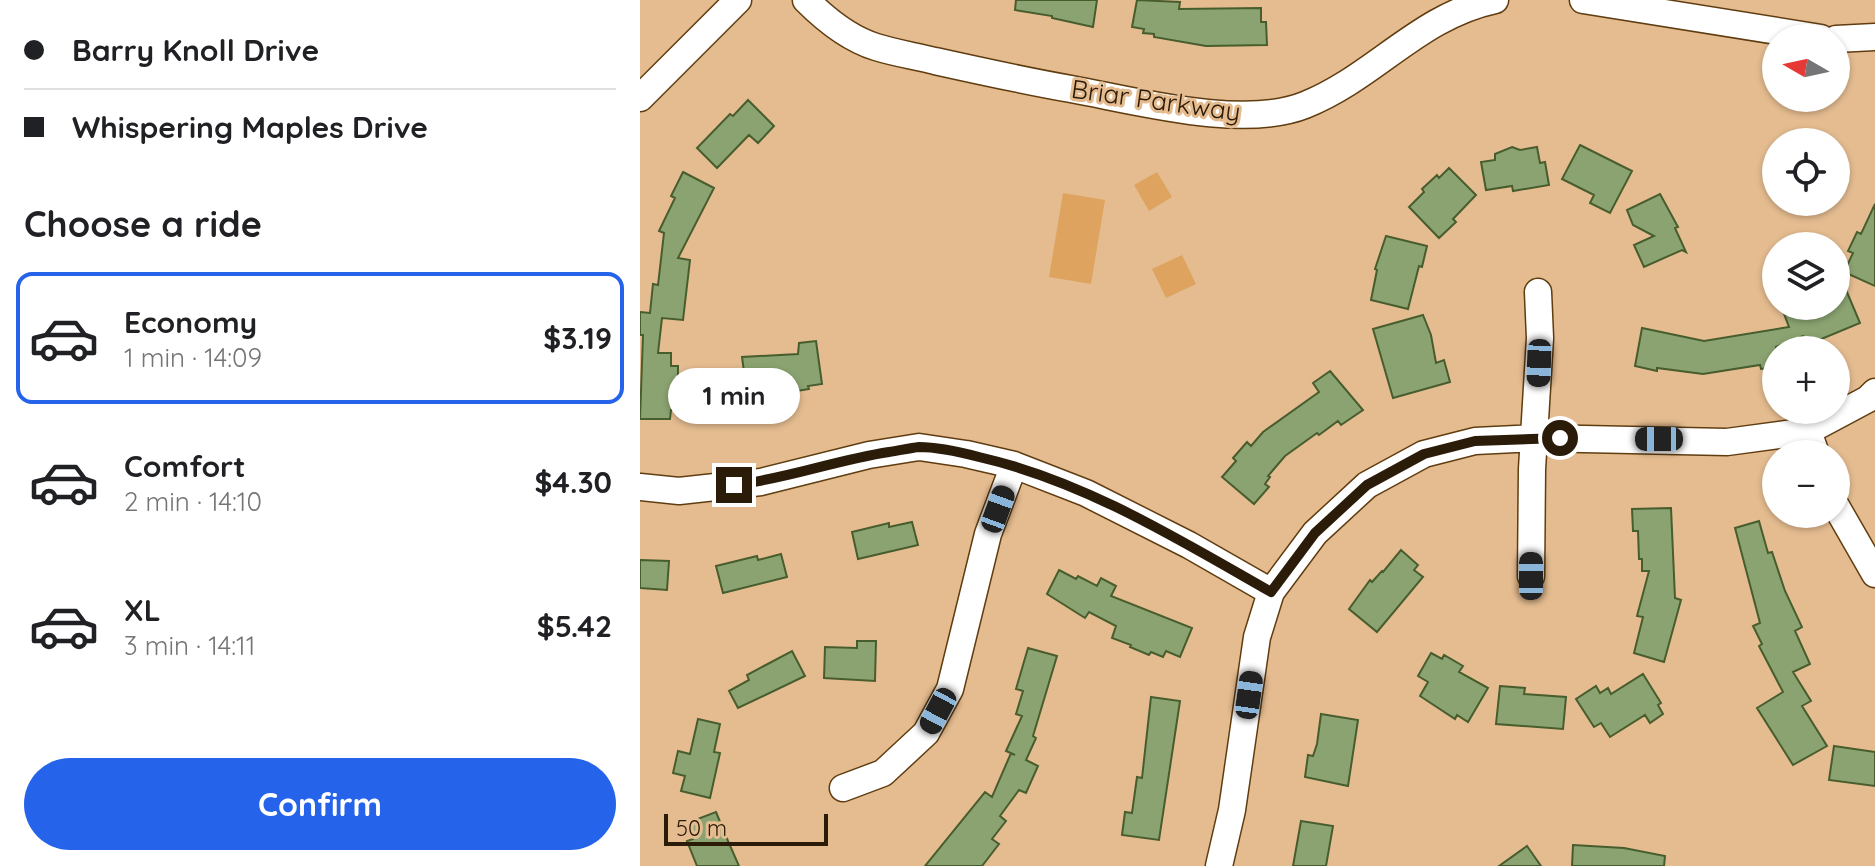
<!DOCTYPE html>
<meta charset="utf-8">
<style>
body{margin:0;font-family:Quicksand,sans-serif;background:#f6f6f6;color:#202124;height:100vh;display:flex;flex-direction:column;font-size:30px;white-space:nowrap}
*{box-sizing:border-box;margin:0}
p{font-size:26px;color:#757577}
.icon{flex:none;width:44px;height:44px;fill:none;stroke:currentColor;stroke-width:2;stroke-linecap:round;stroke-linejoin:round}
.map{position:relative;flex:1;overflow:hidden}
.drawer{display:flex;flex-direction:column;background:#fff;width:640px}
.drawer>*{flex:none}
.top-card{display:grid;align-content:center;height:176px;padding:0 24px;background:#fff}
.needle{width:52px;rotate:279deg}
.tools{position:absolute;left:1122px;top:24px;display:grid;gap:16px}
.tools a{display:grid;place-items:center;width:88px;height:88px;border-radius:50%;background:#fff;box-shadow:0 2px 6px #0004;font-size:40px}
.scale{position:absolute;left:24px;bottom:20px;width:164px;box-sizing:border-box;padding-left:8px;border:4px solid #2b1c0a;border-top:0;font-size:22px;line-height:28px;white-space:nowrap;color:#2b1c0a;-webkit-text-stroke:6px #e5bc90;paint-order:stroke}
.end{position:absolute;width:36px;height:36px;margin:-18px;border:10px solid #2b1c0a;background:#fff;box-shadow:0 0 0 4px #fff}
.from{border-radius:50%}
.bubble{position:absolute;height:56px;border-radius:28px;background:#fff;box-shadow:0 2px 6px #0004;font-size:26px;font-weight:700;line-height:56px;text-align:center}
.car{position:absolute;width:24px;height:48px;margin:-24px -12px;border-radius:10px;box-shadow:0 0 6px 2px #0007;background:linear-gradient(#222 24%,#8ab4d8 0 40%,#222 0 76%,#8ab4d8 0 86%,#222 0)}
.top-card b{display:flex;align-items:center;gap:28px;height:76px;font-size:30px}
.top-card b+b{border-top:2px solid #e0e0e0}
.top-card i{width:20px;height:20px;background:#202124}
ul{padding:0;list-style:none}
li{display:flex;align-items:center;gap:24px;height:132px;margin:0 16px 12px;padding:0 8px;border:4px solid transparent;border-radius:16px}
li div{flex:1}
li b{display:block;font-size:30px}
li em{font-style:normal;font-weight:700}
li.active{border-color:#2563eb}
li>.icon{width:72px;height:72px;stroke-width:1.5}
h2{padding:0 24px;font-size:36px;line-height:96px}
.action{display:flex;gap:16px;margin-top:auto;padding:16px 24px}
.action a{flex:1;height:92px;border-radius:48px;background:#2563eb;color:#fff;font-size:32px;font-weight:700;line-height:92px;text-align:center}
main{display:flex;flex:1;min-height:0}
.map>svg:first-child{display:block}
.green{fill:#dea35e}
.building{fill:#8ba371;stroke:#485d2e;stroke-width:2}
.lines{fill:none;stroke-linecap:round;stroke-linejoin:round}
.minor-casing{stroke:#5f3d10;stroke-width:29}
.minor{stroke:#fff;stroke-width:26}
.route{stroke:#2b1c0a;stroke-width:10}
.labels{text-anchor:middle;dominant-baseline:central;stroke-width:6;stroke-linejoin:round;paint-order:stroke}
.street-label{font-size:26px;fill:#2b1c0a;stroke:#e5bc90}
</style>
<main>
<section class="drawer">
<div class="top-card">
<b><i class="from"></i>Barry Knoll Drive</b>
<b><i></i>Whispering Maples Drive</b>
</div>
<h2>Choose a ride</h2>
<ul>
<li class="active"><svg class="icon" aria-label="car" viewBox="0 0 24 24"><path d="M5 17H2v-5l4-1 3-4h7l3 4 3 1v5h-3M9 17h6M6 11h13"/><circle cx="7" cy="17" r="2"/><circle cx="17" cy="17" r="2"/></svg><div><b>Economy</b><p>1 min · 14:09</p></div><em>$3.19</em></li>
<li><svg class="icon" aria-label="car" viewBox="0 0 24 24"><path d="M5 17H2v-5l4-1 3-4h7l3 4 3 1v5h-3M9 17h6M6 11h13"/><circle cx="7" cy="17" r="2"/><circle cx="17" cy="17" r="2"/></svg><div><b>Comfort</b><p>2 min · 14:10</p></div><em>$4.30</em></li>
<li><svg class="icon" aria-label="car" viewBox="0 0 24 24"><path d="M5 17H2v-5l4-1 3-4h7l3 4 3 1v5h-3M9 17h6M6 11h13"/><circle cx="7" cy="17" r="2"/><circle cx="17" cy="17" r="2"/></svg><div><b>XL</b><p>3 min · 14:11</p></div><em>$5.42</em></li>
</ul>
<div class="action"><a>Confirm</a></div>
</section>
<div class="map">
<svg width="1235" height="866" viewBox="0 0 1235 866">
<rect width="100%" height="100%" fill="#e5bc90"/>
<path class="green" d="M517 172 532 197 509 211 494 185Z
M423 193 465 200 451 284 409 277Z
M542 255 556 284 526 298 512 269Z"/>
<path class="building" d="M376 0H457L453 27 412 18V16L375 10Z
M497 0 540 2 539 9 621 8V22H626L627 45 566 46 514 37V34L503 33 504 29 492 27Z
M108 100 134 126 118 143 109 135 77 168 57 148 90 114 93 116Z
M940 145 992 171 970 213 950 203 954 195 922 179Z
M872 147 880 150 897 147 900 163 905 162 909 185 873 191 872 186 846 190 841 162 855 160V154Z
M809 168 836 195 813 219 816 222 799 238 769 207 784 192 782 189 797 175 799 178Z
M43 172 74 188 38 258 50 260 43 320 22 318 18 353H31V366H38V376H41L40 410H31L30 419H0L3 335H0V312L10 313 13 284 18 285 24 233 19 231 35 198 31 196Z
M1020 194 1038 227 1035 228 1046 252 1042 250 1004 267 994 245 1014 236 993 225 987 210Z
M1235 204V286L1204 272 1213 253 1208 251 1217 232 1221 234Z
M746 236 787 246 782 267 779 266 768 309 731 300 737 270 735 269Z
M1196 266 1220 323 1167 345 1163 336 1136 347V367L1121 369 1120 365 1063 374 1017 368V371L995 366 1002 328 1064 341 1149 327 1141 306H1196Z
M783 315 791 335 796 363 804 360 810 382 753 398 733 329Z
M176 341 182 384 168 386 169 389 145 393V398L120 402 117 377 105 379 102 357 158 354 159 343Z
M690 371 723 410 701 425 698 421 679 435 677 433 645 456 628 476 630 477 625 484 629 487 614 504 582 477 596 461 593 458 607 442 611 446 623 432 679 392 673 383Z
M1031 508 1035 598 1041 600 1024 662 994 653 1003 617 997 616 1009 571H1002V559H999L998 531H993L992 509Z
M1119 521 1128 553 1132 552 1145 591 1162 627 1155 631 1170 664 1153 672 1171 701 1162 706 1187 746 1153 765 1117 708 1143 692 1119 646 1122 644 1113 626 1120 623 1095 528Z
M272 522 278 545 218 559 212 532 249 523V527Z
M761 550 778 565 774 570 783 577 737 632 709 609 730 580 732 582 742 571 743 572Z
M141 554 147 577 83 593 76 566 117 556 118 560Z
M0 560 29 561 27 590 0 588Z
M419 570 436 579 438 576 457 586 461 578 476 586 471 596 552 628 540 657 526 651 523 657 511 652 509 655 490 647 491 645 472 638 476 626 449 612 445 618 407 594Z
M217 641H236L235 681 184 678 185 647 217 648Z
M388 648 417 656 393 736 396 738 386 760 398 766 386 793 379 790 360 816 366 821 352 839 359 844 342 866H285L345 792 352 797 371 753 375 755 366 751 382 716 376 714 383 691 376 689Z
M152 651 165 676 98 708 89 691 109 680 107 675Z
M791 653 802 659 804 655 823 666 819 672 848 688 828 722 817 715 815 719 780 696 788 682 778 676Z
M1003 674 1021 703 1018 705 1023 714 1010 723 1005 715 970 737 961 723 954 727 936 699 956 686 960 693 968 688 971 694Z
M860 686 885 688 884 694 926 697 923 729 856 724Z
M511 697 540 701 519 840 482 835 485 812 492 813 497 777 502 778Z
M681 714 718 720 708 786 665 777 668 755 673 756 677 744Z
M58 719 80 724 74 752 80 753 70 798 41 791 45 776 33 773 38 751 50 754Z
M1194 746 1235 752V786L1189 780Z
M76 812 88 841 99 866H57L47 841 53 839 47 823Z
M661 821 693 826 686 866H653Z
M933 845 984 848 1025 856 1024 866H932Z
M887 846 901 866H859Z"/>
<g class="lines">
<defs>
<path id="minor" d="M166 0C185 19 210 39 236 47 255 53 275 56 295 61 340 71 385 81 431 89 497 101 603 130 665 105 735 77 779 16 855 0
M943 0 1181 38
M1196 39 1235 37
M0 98 98 0
M1168 431 1176 454
M0 487 39 491 121 482 229 455 279 447 326 454 374 465 446 493 549 545 631 592
M1196 506 1235 574
M891 576 892 469 900 338 898 292
M203 788 243 773 286 733 310 689 348 534 374 465
M579 866 592 810 617 637 631 592 675 533 727 485 784 454 835 441 896 438 1087 442 1168 431 1228 399 1235 392"/>
</defs>
<use href="#minor" class="minor-casing"/>
<use href="#minor" class="minor"/>
</g>
<g class="lines">
<path class="route" d="M94 485C146 479 196 460 249 452 258 451 269 448 279 447 298 447 320 452 339 457 444 481 538 539 631 592L675 533 727 485 784 454 835 441 920 438"/>
</g>
<g class="labels">
<g class="street-label">
<text transform="translate(516 100) rotate(8)">Briar Parkway</text>
</g>
</g>
</svg>
<div class="tools">
<a><svg class="needle" viewBox="-14 -14 28 28"><path d="M0-13l5 13h-10z" fill="#e53935"/><path d="M0 13l5-13h-10z" fill="#757577"/></svg></a>
<a><svg class="icon" aria-label="locate" viewBox="0 0 24 24"><circle cx="12" cy="12" r="6"/><path d="M12 2v4M12 18v4M2 12h4M18 12h4"/></svg></a>
<a><svg class="icon" aria-label="layers" viewBox="0 0 24 24"><path d="M12 4l9 5-9 5-9-5zM3 14l9 5 9-5"/></svg></a>
<a>+</a>
<a>−</a>
</div>
<div class="scale">50 m</div>
<i class="end from" style="left:920px;top:438px"></i>
<i class="end" style="left:94px;top:485px"></i>
<div class="bubble" style="left:28px;top:368px;width:132px">1 min</div>
<i class="car" style="left:899px;top:363px;rotate:182deg"></i>
<i class="car" style="left:1019px;top:439px;rotate:270deg"></i>
<i class="car" style="left:358px;top:509px;rotate:20deg"></i>
<i class="car" style="left:891px;top:576px;rotate:0deg"></i>
<i class="car" style="left:609px;top:695px;rotate:8deg"></i>
<i class="car" style="left:298px;top:711px;rotate:208deg"></i>
</div>
</main>
